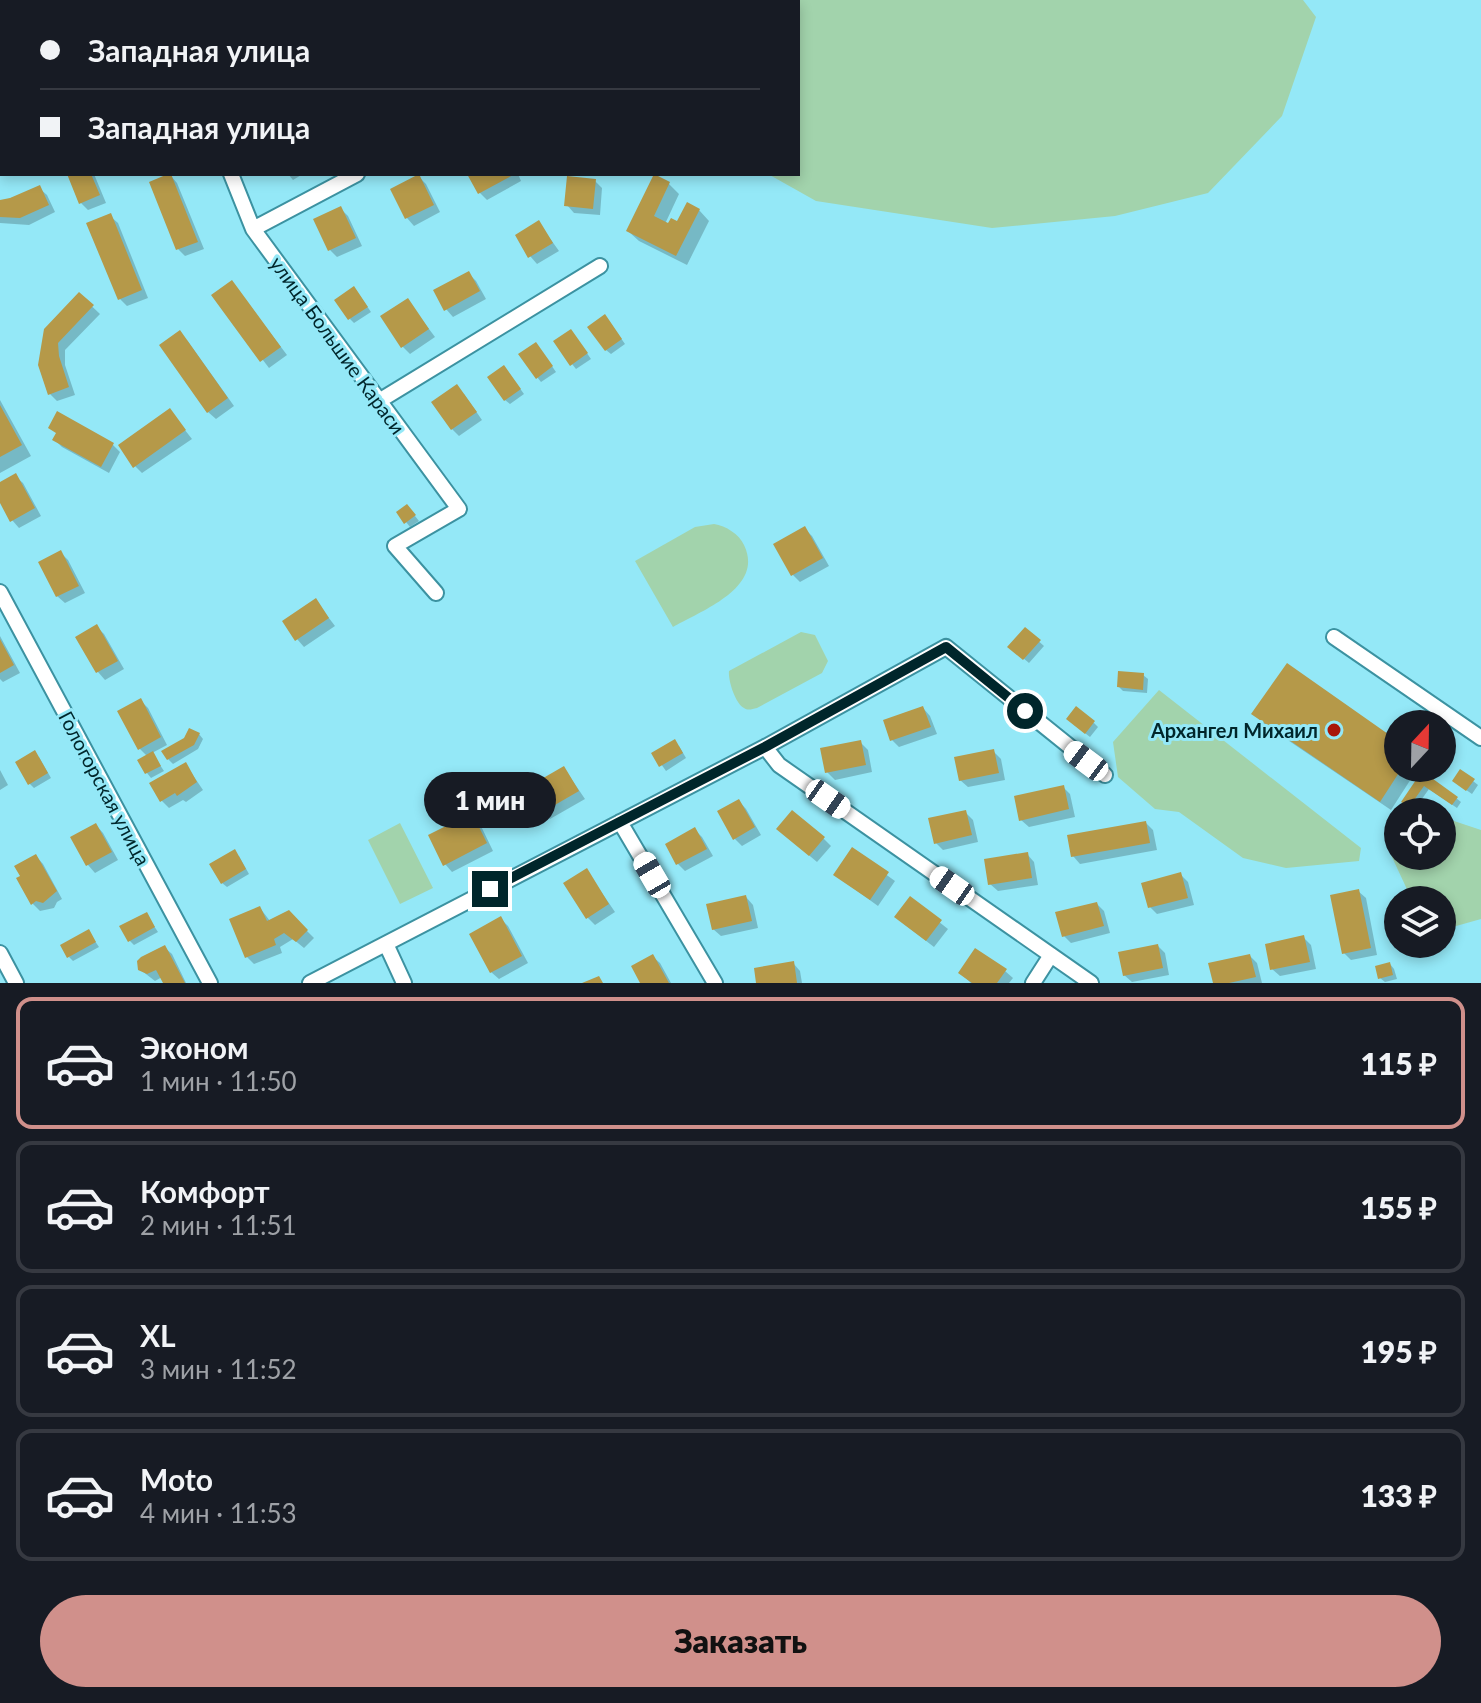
<!DOCTYPE html>
<html lang="ru">
<meta charset="utf-8">
<style>
body{margin:0;font-family:Lato,sans-serif;background:#242831;color:#f1f3f6;height:100vh;display:flex;flex-direction:column;font-size:30px;white-space:nowrap}
*{box-sizing:border-box;margin:0}
p{font-size:26px;color:#9ea1a6}
.icon{flex:none;width:44px;height:44px;fill:none;stroke:currentColor;stroke-width:2;stroke-linecap:round;stroke-linejoin:round}
.map{position:relative;height:983px;overflow:hidden}
.sheet{display:flex;flex-direction:column;background:#171b24;flex:1}
.sheet>*{flex:none}
.guide{position:absolute;left:0px;top:0px;width:800px;height:176px;box-shadow:0 4px 12px #0003;display:grid;align-content:center;height:176px;padding:0 40px;background:#171b24}
.needle{width:52px;rotate:22deg}
.tools{position:absolute;left:1384px;top:710px;display:grid;gap:16px}
.tools a{display:grid;place-items:center;width:72px;height:72px;border-radius:50%;background:#171b24;box-shadow:0 4px 12px #0003;font-size:40px}
.end{position:absolute;width:36px;height:36px;margin:-18px;border:10px solid #00262b;background:#fff;box-shadow:0 0 0 4px #fff}
.from{border-radius:50%}
.bubble{position:absolute;height:56px;border-radius:28px;background:#171b24;box-shadow:0 4px 12px #0003;font-size:26px;font-weight:800;line-height:56px;text-align:center}
.car{position:absolute;width:24px;height:48px;margin:-24px -12px;border-radius:10px;box-shadow:0 0 6px 2px #0007;background:linear-gradient(#fff 24%,#345 0 40%,#fff 0 76%,#345 0 86%,#fff 0)}
.guide b{display:flex;align-items:center;gap:28px;height:76px;font-size:30px}
.guide b+b{border-top:2px solid #363941}
.guide i{width:20px;height:20px;background:#f1f3f6}
ul{padding:14px 0 0;list-style:none}
li{display:flex;align-items:center;gap:24px;height:132px;margin:0 16px 12px;padding:0 24px;border:4px solid #363941;border-radius:16px}
li div{flex:1}
li b{display:block;font-size:30px}
li em{font-style:normal;font-weight:800}
li.selected{border-color:#d0908b}
li>.icon{width:72px;height:72px;stroke-width:1.5}
.button{display:flex;gap:16px;margin-top:auto;padding:16px 40px}
.button a{flex:1;height:92px;border-radius:48px;background:#d0908b;color:#111;font-size:32px;font-weight:800;line-height:92px;text-align:center}
.map>svg:first-child{display:block}
.green{fill:#a2d3ac}
.shadow{fill:#0003}
.building{fill:#b59949}
.lines{fill:none;stroke-linecap:round;stroke-linejoin:round}
.street-casing{stroke:#3c92a1;stroke-width:18}
.street{stroke:#fff;stroke-width:14}
.route{stroke:#00262b;stroke-width:10}
.poi-dot{fill:#a81608;stroke:#94e8f7;stroke-width:3}
.labels{text-anchor:middle;dominant-baseline:central;stroke-width:6;stroke-linejoin:round;paint-order:stroke}
.street-label{font-size:20px;fill:#00262b;stroke:#94e8f7}
.poi-label{font-size:20px;font-weight:bold;fill:#00262b;stroke:#94e8f7;text-anchor:end}
</style>
<div class="map">
<svg width="1481" height="983" viewBox="0 0 1481 983">
<rect width="100%" height="100%" fill="#94e8f7"/>
<path class="green" d="M575 0H1303L1316 17 1282 116 1208 193 1115 216 992 228 816 201 768 174H798V2Z
M714 524C726 526 739 534 744 545 765 588 700 611 673 627L635 561 695 527Z
M801 632 815 635 828 661 822 673 757 708C752 709 748 711 744 708 735 703 728 680 729 671Z
M1159 690 1361 848 1359 861 1286 868 1243 858 1179 812 1155 809 1118 777 1113 742Z
M1442 817 1481 830V919L1442 930V900H1412L1391 855 1398 849V856H1442Z
M400 823 433 888 400 904 368 840Z"/>
<path class="shadow" d="M80 0H109L110 2H81Z
M293 0H312L313 2H289Z
M69 174H94L106 203 88 210 81 203Z
M288 174H303L293 180Z
M470 174H518L521 181 487 200 479 192Z
M170 175 177 183 204 249 185 256 178 249Z
M419 177 426 184 440 212 414 226 407 218 392 190Z
M655 177 669 184 679 194 665 224 678 223 699 210 709 221 687 265 639 241 628 231Z
M595 181 602 188 600 215 574 213 567 205Z
M39 188 47 195 55 212 29 225 0 223V202Z
M341 209 348 216 362 246 337 257 330 250Z
M110 216 118 223 148 298 127 306 120 299Z
M539 223 559 251 537 264 530 256Z
M468 273 476 281 486 299 453 317 446 309Z
M232 282 287 355 269 368 214 296Z
M358 293 371 312 354 323 350 319Z
M79 294 100 314 65 350V365L75 395 57 401 50 394 46 330Z
M408 301 435 337 410 354 402 346Z
M609 321 625 344 611 354 606 350Z
M575 336 591 359 576 369 572 364Z
M187 340 234 406 216 419 208 412Z
M540 349 556 372 541 382 537 377Z
M508 372 524 394 510 404 505 400Z
M464 394 482 420 459 436 452 429Z
M0 400 31 456 0 473Z
M170 411 192 439 142 473 135 466Z
M55 440 113 445 120 452 109 473 62 447Z
M15 476 23 483 41 516 19 528 12 520 0 499V484Z
M411 511 419 521 410 527 406 522Z
M805 529 812 536 829 566 800 582 793 575Z
M61 553 68 560 85 593 65 603 57 596Z
M316 601 335 626 304 647 297 639Z
M97 627 104 634 124 669 105 680 98 672 78 637Z
M1025 629 1044 646 1029 663 1010 647Z
M0 636 20 673 3 682 0 679Z
M1143 675 1148 679 1147 693 1123 691 1119 687Z
M141 701 148 708 167 745 152 753 164 771 151 778 147 773V756L139 748Z
M923 708 930 716 937 734 899 747 892 740Z
M1254 714 1398 743V768H1418L1391 810 1264 724Z
M1094 723 1098 727 1090 737 1073 724Z
M199 734 203 739 198 749 173 764 168 759Z
M860 742 868 750 872 772 835 780 827 772Z
M679 746 686 758 666 771 654 754Z
M993 751 1001 759 1005 780 968 787 960 780Z
M39 757 51 778 34 788 29 783Z
M186 765 203 790 186 802 183 800 169 808 161 800Z
M564 768 585 799 550 819 542 812Z
M0 770 8 785 0 790Z
M1422 774 1456 798 1461 802 1457 808 1429 789 1414 810 1408 806Z
M1473 781 1478 785 1472 794 1459 785Z
M1063 787 1070 794 1075 817 1029 827 1021 820Z
M739 801 746 809 761 835 742 846 735 839Z
M965 812 973 820 978 842 943 850 936 843Z
M471 815 479 822 493 851 452 872 445 864Z
M1146 823 1153 830 1157 850 1080 864 1073 856Z
M96 825 103 833 118 860 95 873 88 865 73 838Z
M695 830 702 837 713 856 685 871 678 864 667 844Z
M786 836 823 838 831 846 817 862Z
M852 850 895 881 878 906 835 875Z
M1027 854 1034 862 1038 885 998 891 990 884Z
M36 856 43 864 62 899 57 902 54 908 40 911 32 903 23 877Z
M239 856 249 874 227 887 222 883Z
M587 871 615 912 595 925 587 917Z
M1180 874 1188 882 1194 905 1157 914 1150 907Z
M1358 891 1366 898 1377 955 1351 960 1344 953Z
M746 897 753 905 758 928 721 936 713 929Z
M910 899 948 929 934 947 904 924Z
M1097 904 1104 911 1110 933 1071 943 1064 936Z
M260 908 270 921 288 912 314 938 304 948 293 939 280 947 282 953 254 964 247 957Z
M146 914 158 932 134 945 129 940Z
M501 919 508 926 528 963 499 979 491 972Z
M88 931 99 947 73 961 69 957Z
M1304 938 1311 945 1316 969 1280 976 1272 969Z
M1158 946 1165 953 1169 975 1132 982 1124 975Z
M164 947 172 954 186 983H165L162 977 155 981 142 971Z
M652 956 660 963 671 983H642Z
M1250 956 1257 963 1262 983H1215Z
M793 963 800 971 802 983H758Z
M1390 964 1394 969 1397 979 1385 982 1380 978Z
M1005 971 1013 978 1009 983H971L960 973Z"/>
<path class="building" d="M67 174H91L100 195 79 204Z
M168 174H171L198 242 176 250 149 182Z
M419 174 434 205 405 219 390 189Z
M467 174H515L478 194Z
M654 174 670 182 654 216 668 223 671 218 677 221 687 202 700 209 676 256 626 231Z
M567 176 596 179 593 209 564 206Z
M40 185 49 205 20 218 0 217V200L10 198Z
M341 206 356 238 328 251 313 219Z
M111 213 142 290 118 300 86 223Z
M539 220 553 243 528 258 515 235Z
M469 271 480 291 444 311 433 290Z
M232 280 281 347 260 362 211 295Z
M354 286 368 307 348 320 334 300Z
M79 292 94 305 58 343 59 356 69 387 48 395 38 365 44 329Z
M408 298 429 329 401 348 380 316Z
M605 314 622 339 605 351 587 327Z
M571 329 588 353 570 366 553 341Z
M180 330 228 398 207 413 159 345Z
M536 342 553 366 536 379 518 354Z
M504 365 521 389 504 401 487 377Z
M457 384 477 412 451 430 431 402Z
M0 405 22 445 0 457Z
M170 408 186 430 133 468 118 445Z
M57 411 114 443 101 467 52 440 56 433 48 428Z
M16 473 35 508 10 522 0 503V482Z
M407 504 416 515 404 524 396 512Z
M805 526 823 558 791 576 773 544Z
M61 550 79 586 56 597 38 562Z
M316 598 329 618 295 641 282 621Z
M97 624 118 661 96 673 75 637Z
M1025 627 1041 640 1023 660 1007 647Z
M0 639 14 665 0 673Z
M1287 663 1398 741V768H1402L1380 802 1251 714Z
M1118 671 1144 673 1143 690 1117 687Z
M141 698 161 737 138 750 117 711Z
M923 706 931 727 890 741 883 720Z
M1076 706 1095 721 1085 734 1066 719Z
M189 728 200 733 194 745 167 760 161 751 184 738Z
M675 739 683 753 659 767 651 753Z
M861 740 866 765 825 773 820 748Z
M994 749 999 773 959 781 954 757Z
M35 750 48 773 28 785 15 762Z
M153 751 161 766 145 774 137 760Z
M186 762 197 782 177 796 175 793 160 802 149 783Z
M564 766 579 791 541 813 526 788Z
M1460 769 1475 779 1466 791 1452 781Z
M1422 771 1458 797 1452 805 1424 786 1409 807 1401 802Z
M1064 785 1069 809 1019 821 1014 796Z
M739 799 755 827 733 840 717 811Z
M792 810 825 837 809 856 776 829Z
M966 810 972 835 934 844 928 818Z
M472 813 487 843 443 866 428 835Z
M1146 821 1150 843 1071 857 1067 835Z
M96 823 112 852 86 866 70 837Z
M695 827 707 849 676 865 665 844Z
M852 847 889 872 870 900 833 875Z
M235 849 246 869 221 884 209 864Z
M1028 852 1032 878 988 885 984 859Z
M36 854 57 891 43 903 36 901 31 905 16 878 20 876 14 866Z
M587 868 609 904 586 919 563 883Z
M1181 872 1188 898 1148 908 1141 883Z
M1359 889 1371 948 1342 954 1330 895Z
M746 895 752 921 712 930 706 904Z
M910 896 942 920 926 941 894 917Z
M1097 902 1104 926 1062 937 1055 912Z
M260 906 267 921 289 910 308 930 296 942 284 933 274 939 276 945 245 958 229 919Z
M147 912 155 927 128 942 119 926Z
M501 916 522 956 490 973 469 934Z
M89 929 96 942 67 958 60 945Z
M1304 935 1310 962 1270 970 1265 944Z
M1158 944 1163 968 1123 976 1118 952Z
M165 945 185 983H163L156 970 147 974 138 970 137 961 141 957Z
M975 948 1007 969 997 983H972L958 973Z
M653 954 669 983H640L631 966Z
M1250 954 1256 977 1229 983H1213L1208 963Z
M794 961 797 983H756L754 968Z
M1390 962 1393 975 1378 979 1375 966Z
M599 976 603 983H582Z"/>
<g class="lines">
<defs>
<path id="street" d="M163 0 164 2
M240 2 244 0
M231 174 253 229 459 509 395 546 436 593
M253 229 357 174
M379 401 600 266
M0 592 210 983
M1334 637 1481 738
M765 747 779 765 1091 983
M620 822 715 983
M386 944 404 983
M0 953 16 983
M310 983 765 747 946 647 1105 775
M1033 983 1051 955"/>
</defs>
<use href="#street" class="street-casing"/>
<use href="#street" class="street"/>
</g>
<g class="lines">
<path class="route" d="M490 889 765 747 946 647 1025 711"/>
</g>
<circle class="poi-dot" cx="1334" cy="730" r="8"/>
<g class="labels">
<g class="street-label">
<text transform="translate(338 345) rotate(54)">улица Большие Караси</text>
<text transform="translate(105 788) rotate(62)">Гологорская улица</text>
</g>
<g class="poi-label">
<text x="1318" y="730">Архангел Михаил</text>
</g>
</g>
</svg>
<div class="tools">
<a><svg class="needle" viewBox="-14 -14 28 28"><path d="M0-13l5 13h-10z" fill="#e53935"/><path d="M0 13l5-13h-10z" fill="#9ea1a6"/></svg></a>
<a><svg class="icon" aria-label="locate" viewBox="0 0 24 24"><circle cx="12" cy="12" r="6"/><path d="M12 2v4M12 18v4M2 12h4M18 12h4"/></svg></a>
<a><svg class="icon" aria-label="layers" viewBox="0 0 24 24"><path d="M12 4l9 5-9 5-9-5zM3 14l9 5 9-5"/></svg></a>
</div>
<i class="end from" style="left:1025px;top:711px"></i>
<i class="end" style="left:490px;top:889px"></i>
<div class="bubble" style="left:424px;top:772px;width:132px">1 мин</div>
<i class="car" style="left:1086px;top:761px;rotate:307deg"></i>
<i class="car" style="left:828px;top:799px;rotate:125deg"></i>
<i class="car" style="left:652px;top:875px;rotate:330deg"></i>
<i class="car" style="left:952px;top:886px;rotate:305deg"></i>
<div class="guide">
<b><i class="from"></i>Западная улица</b>
<b><i></i>Западная улица</b>
</div>
</div>
<section class="sheet">
<ul>
<li class="selected"><svg class="icon" aria-label="car" viewBox="0 0 24 24"><path d="M5 17H2v-5l4-1 3-4h7l3 4 3 1v5h-3M9 17h6M6 11h13"/><circle cx="7" cy="17" r="2"/><circle cx="17" cy="17" r="2"/></svg><div><b>Эконом</b><p>1 мин · 11:50</p></div><em>115 ₽</em></li>
<li><svg class="icon" aria-label="car" viewBox="0 0 24 24"><path d="M5 17H2v-5l4-1 3-4h7l3 4 3 1v5h-3M9 17h6M6 11h13"/><circle cx="7" cy="17" r="2"/><circle cx="17" cy="17" r="2"/></svg><div><b>Комфорт</b><p>2 мин · 11:51</p></div><em>155 ₽</em></li>
<li><svg class="icon" aria-label="car" viewBox="0 0 24 24"><path d="M5 17H2v-5l4-1 3-4h7l3 4 3 1v5h-3M9 17h6M6 11h13"/><circle cx="7" cy="17" r="2"/><circle cx="17" cy="17" r="2"/></svg><div><b>XL</b><p>3 мин · 11:52</p></div><em>195 ₽</em></li>
<li><svg class="icon" aria-label="car" viewBox="0 0 24 24"><path d="M5 17H2v-5l4-1 3-4h7l3 4 3 1v5h-3M9 17h6M6 11h13"/><circle cx="7" cy="17" r="2"/><circle cx="17" cy="17" r="2"/></svg><div><b>Moto</b><p>4 мин · 11:53</p></div><em>133 ₽</em></li>
</ul>
<div class="button"><a>Заказать</a></div>
</section>
